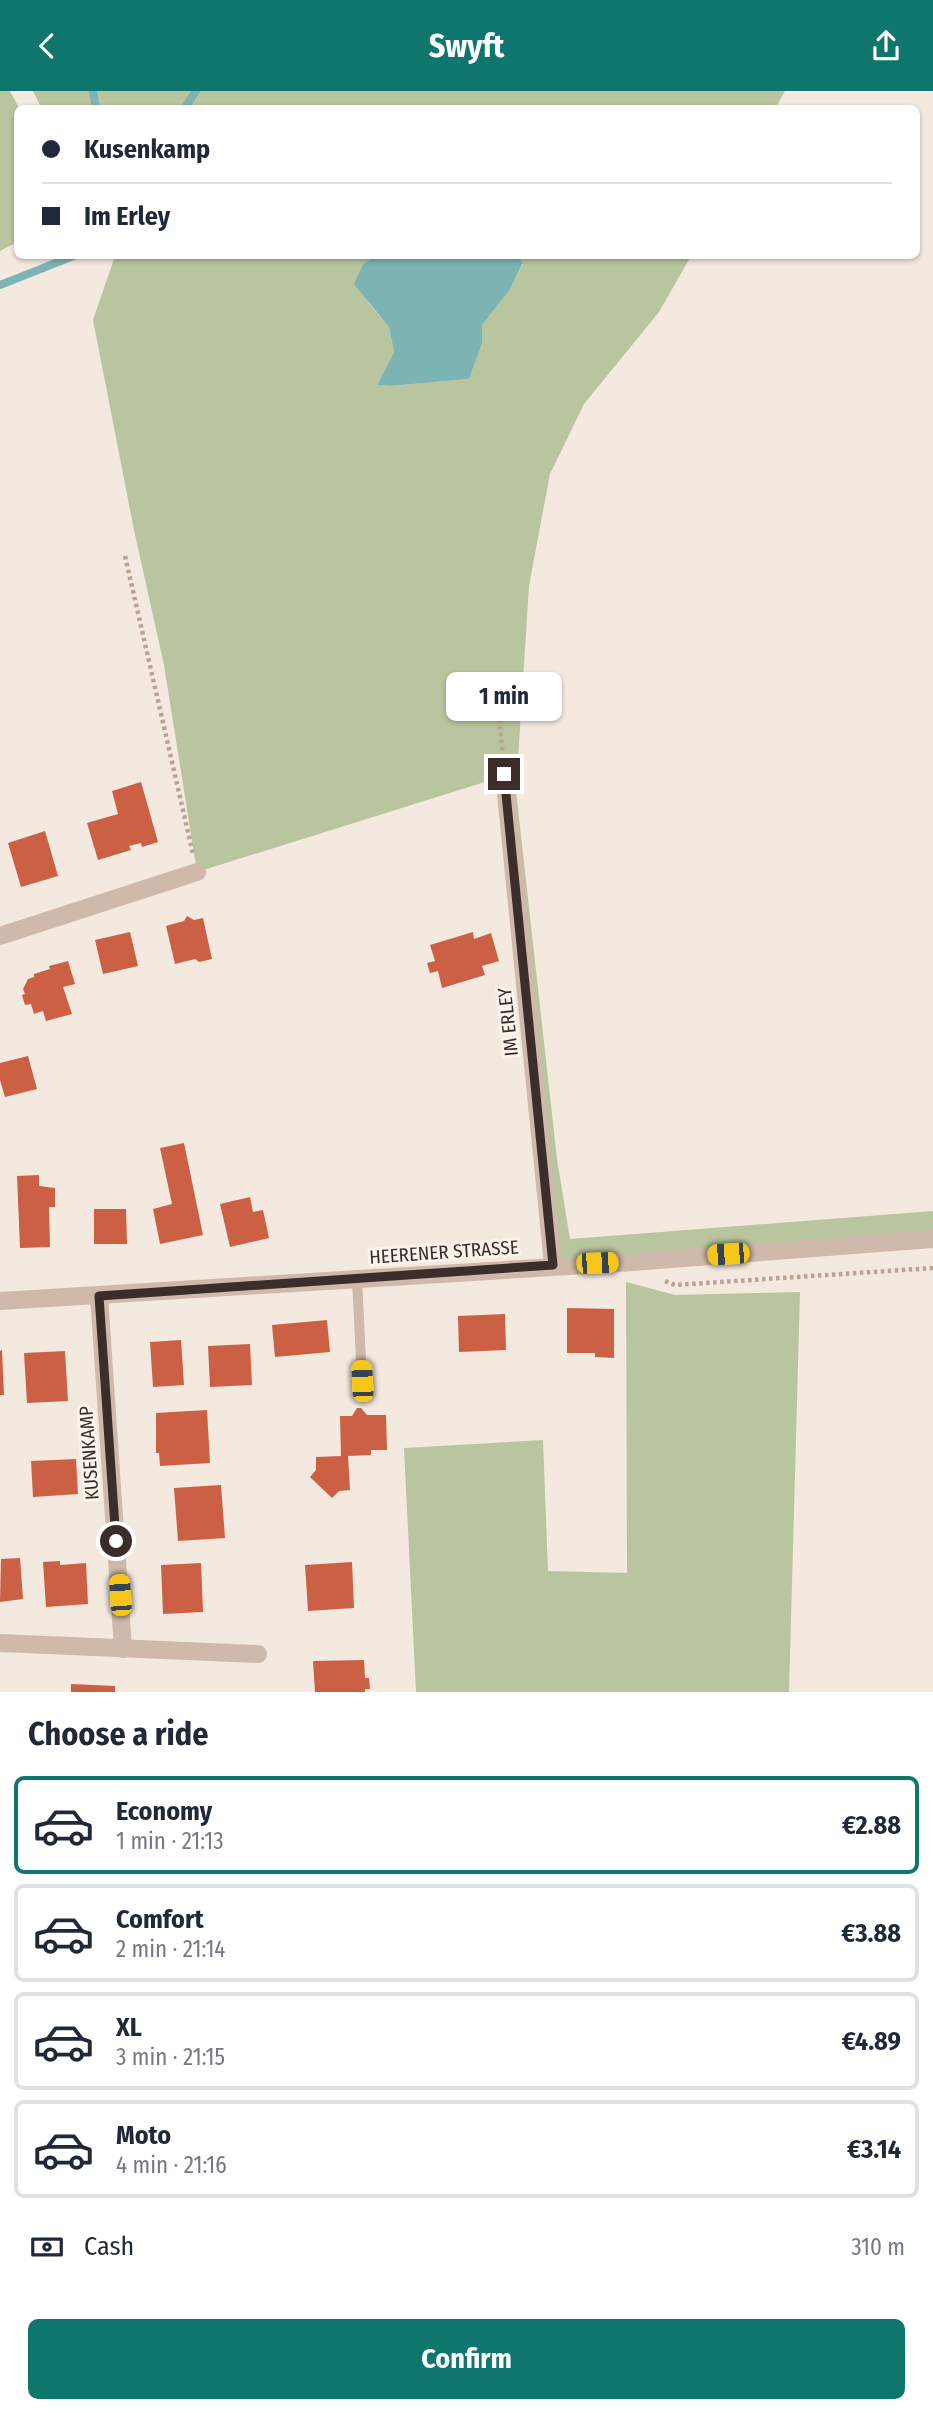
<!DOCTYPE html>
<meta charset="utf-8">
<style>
body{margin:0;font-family:"Fira Sans Condensed",sans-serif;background:#f2f2f3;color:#1f2937;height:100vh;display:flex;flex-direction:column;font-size:26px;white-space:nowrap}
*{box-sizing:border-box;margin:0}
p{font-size:23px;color:#747a83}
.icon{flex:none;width:38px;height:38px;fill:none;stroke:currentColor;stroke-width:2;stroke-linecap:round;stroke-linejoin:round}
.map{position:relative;height:1601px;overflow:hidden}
.panel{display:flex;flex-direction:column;background:#fff;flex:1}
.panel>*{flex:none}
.hud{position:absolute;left:14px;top:14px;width:906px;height:154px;border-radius:10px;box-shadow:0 2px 5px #0004;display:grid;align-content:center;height:154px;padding:0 28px;background:#fff}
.end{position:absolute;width:32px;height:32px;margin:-16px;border:9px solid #3b2e2a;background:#fff;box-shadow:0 0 0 4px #fff}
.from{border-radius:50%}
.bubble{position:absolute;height:49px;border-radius:10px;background:#fff;box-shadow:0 2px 5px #0004;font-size:23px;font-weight:700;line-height:49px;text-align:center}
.car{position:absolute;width:21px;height:42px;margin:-21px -10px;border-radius:9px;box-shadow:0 0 5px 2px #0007;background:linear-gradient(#f5c518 24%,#345 0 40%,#f5c518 0 76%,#345 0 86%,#f5c518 0)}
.hud b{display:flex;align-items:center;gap:24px;height:66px;font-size:26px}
.hud b+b{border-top:2px solid #e0e1e3}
.hud i{width:18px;height:18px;background:#1f2937}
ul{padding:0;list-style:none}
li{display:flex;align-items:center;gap:21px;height:98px;margin:0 14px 10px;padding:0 14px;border:4px solid #e0e1e3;border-radius:10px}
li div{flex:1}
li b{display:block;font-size:26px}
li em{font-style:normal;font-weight:700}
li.selected{border-color:#0f766e}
li>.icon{width:63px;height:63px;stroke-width:1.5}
h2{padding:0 28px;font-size:32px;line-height:84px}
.pay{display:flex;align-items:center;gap:18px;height:77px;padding:0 28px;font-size:26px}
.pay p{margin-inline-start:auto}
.action{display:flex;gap:14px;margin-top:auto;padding:14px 28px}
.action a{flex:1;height:80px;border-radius:10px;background:#0f766e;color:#fff;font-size:28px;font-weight:700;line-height:80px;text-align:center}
header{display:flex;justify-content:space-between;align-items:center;height:91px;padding:0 28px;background:#0f766e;color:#fff;font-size:32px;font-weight:700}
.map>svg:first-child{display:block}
.green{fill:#b9c59e}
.water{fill:#7cb3b3}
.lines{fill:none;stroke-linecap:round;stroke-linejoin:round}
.stream{stroke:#7cb3b3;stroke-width:8}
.building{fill:#cc6045}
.path{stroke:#baa394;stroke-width:4.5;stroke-dasharray:3.5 3.5;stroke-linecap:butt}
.service{stroke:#ceb9aa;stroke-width:10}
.minor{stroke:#ceb9aa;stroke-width:18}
.tertiary{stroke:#ceb9aa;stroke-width:18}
.route{stroke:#3b2e2a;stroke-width:9}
.labels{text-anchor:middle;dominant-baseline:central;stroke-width:6;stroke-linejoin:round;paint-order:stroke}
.street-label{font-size:19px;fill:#3b2e2a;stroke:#fbf4ec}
</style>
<header><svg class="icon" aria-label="back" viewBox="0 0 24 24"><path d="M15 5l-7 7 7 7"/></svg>Swyft<svg class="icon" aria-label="share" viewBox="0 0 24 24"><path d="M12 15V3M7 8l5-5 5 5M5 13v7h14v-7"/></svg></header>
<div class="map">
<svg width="933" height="1601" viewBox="0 0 933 1601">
<rect width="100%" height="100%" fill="#f4e9df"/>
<path class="green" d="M0 0H10L19 17 17 151 0 160Z
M33 0H785L775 18H42Z
M115 165H375L363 173 368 211 389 236 394 261 377 294 390 295 469 288 482 253V234L509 200 523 173 518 165H691L659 221 584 313 550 383 529 495 516 700 557 1068 570 1148 933 1120V1147L553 1174 504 685 197 781 164 574 134 439 93 229Z
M626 1191 675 1204 800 1201 789 1601H416L404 1357 543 1349 548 1480 627 1482Z"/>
<path class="water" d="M375 165H518L523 172 509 200 482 234V253L469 288 390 295 377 294 394 261 389 236 354 193 363 173Z"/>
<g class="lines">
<path class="stream" d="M93 0 96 18
M184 18 196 0
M0 194 76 164"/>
</g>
<path class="building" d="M141 691 158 751 142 756 141 752 129 755 131 759 98 769 87 732 118 723 112 700Z
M45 740 58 785 21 796 8 752Z
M187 825 194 829 203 827 212 868 199 871 195 868 175 873 166 835 184 830Z
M130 841 138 875 103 883 95 849Z
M473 841 474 848 491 842 499 870 482 875 485 884 442 897 438 880 430 882 427 872 435 870 430 854Z
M68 870 75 893 63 896 72 923 46 930 43 920 34 923 31 913 25 914 22 904 25 903 23 898 28 888 34 886V883L50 878 49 875Z
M28 965 37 998 5 1006 0 989V972Z
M184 1052 203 1144 160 1153 153 1118 172 1113 160 1057Z
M39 1084V1095L55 1097V1116H49L50 1156 20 1157 17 1085Z
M250 1106 253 1121 263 1119 269 1147 230 1156 220 1113Z
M94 1118H126L127 1153H94Z
M567 1217 614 1218V1267L595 1266V1262H567Z
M505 1223 506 1259 459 1261 458 1225Z
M327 1229 330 1261 275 1266 272 1234Z
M181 1249 184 1294 153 1296 150 1251Z
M250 1253 252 1294 210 1296 208 1255Z
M2 1259 4 1304H0V1260Z
M65 1260 68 1310 27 1312 24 1262Z
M357 1317H361L367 1324H386L387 1359H371V1364L348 1365 350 1399 339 1400 332 1407 310 1386 316 1379V1366L341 1365 340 1325H352Z
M207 1319 210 1372 160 1375 159 1362H156V1322Z
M76 1368 78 1403 33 1406 31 1370Z
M221 1394 225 1447 178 1450 174 1397Z
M20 1467 23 1508 0 1511 1 1468Z
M60 1470V1474L86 1472 88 1513 46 1516 43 1471Z
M352 1471 354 1517 308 1520 305 1474Z
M201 1472 203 1521 163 1523 161 1474Z
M364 1569 365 1587H369L370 1598H365V1601H315L313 1570Z
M71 1593 115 1595V1601H71Z"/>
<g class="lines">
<path class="path" d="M125 465 193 763
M499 628 503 665
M665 1190 675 1194 933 1177"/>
<path class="service" d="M357 1188 362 1290"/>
<path class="minor" d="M504 683 553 1174
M0 845 197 781
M99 1205 123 1558
M0 1552 258 1563"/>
<path class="tertiary" d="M0 1210 619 1172 933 1148"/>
</g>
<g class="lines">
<path class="route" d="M116 1450 99 1205 553 1174 504 683"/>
</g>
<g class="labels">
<g class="street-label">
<text transform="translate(508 931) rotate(-96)">IM ERLEY</text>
<text transform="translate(444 1161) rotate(-4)">HEERENER STRASSE</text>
<text transform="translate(89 1362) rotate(-94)">KUSENKAMP</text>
</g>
</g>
</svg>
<i class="end from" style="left:116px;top:1450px"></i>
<i class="end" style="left:504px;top:683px"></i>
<div class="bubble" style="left:446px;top:581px;width:116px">1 min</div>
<i class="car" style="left:728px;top:1163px;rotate:266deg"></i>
<i class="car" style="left:597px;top:1172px;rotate:88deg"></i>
<i class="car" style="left:362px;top:1290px;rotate:357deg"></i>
<i class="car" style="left:120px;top:1504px;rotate:356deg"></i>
<div class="hud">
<b><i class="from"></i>Kusenkamp</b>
<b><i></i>Im Erley</b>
</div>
</div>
<section class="panel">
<h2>Choose a ride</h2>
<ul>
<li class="selected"><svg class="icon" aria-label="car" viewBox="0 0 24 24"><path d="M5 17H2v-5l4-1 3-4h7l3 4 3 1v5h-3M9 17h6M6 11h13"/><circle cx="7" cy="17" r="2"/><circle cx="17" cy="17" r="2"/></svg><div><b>Economy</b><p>1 min · 21:13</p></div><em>€2.88</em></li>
<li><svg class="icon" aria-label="car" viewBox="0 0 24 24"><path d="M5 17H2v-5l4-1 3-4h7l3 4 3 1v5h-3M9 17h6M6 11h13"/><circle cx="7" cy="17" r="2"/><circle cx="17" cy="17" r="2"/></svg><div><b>Comfort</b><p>2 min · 21:14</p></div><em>€3.88</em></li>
<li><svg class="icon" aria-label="car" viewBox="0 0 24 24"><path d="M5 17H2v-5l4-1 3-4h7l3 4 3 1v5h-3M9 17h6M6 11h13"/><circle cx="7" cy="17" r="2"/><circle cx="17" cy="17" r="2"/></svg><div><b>XL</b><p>3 min · 21:15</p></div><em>€4.89</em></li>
<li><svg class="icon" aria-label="car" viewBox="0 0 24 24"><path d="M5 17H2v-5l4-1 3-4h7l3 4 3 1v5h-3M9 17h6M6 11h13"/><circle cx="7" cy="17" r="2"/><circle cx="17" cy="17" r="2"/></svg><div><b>Moto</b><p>4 min · 21:16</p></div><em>€3.14</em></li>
</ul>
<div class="pay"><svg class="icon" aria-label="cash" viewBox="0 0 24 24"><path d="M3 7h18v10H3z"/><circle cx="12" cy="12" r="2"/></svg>Cash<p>310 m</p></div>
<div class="action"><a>Confirm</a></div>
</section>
